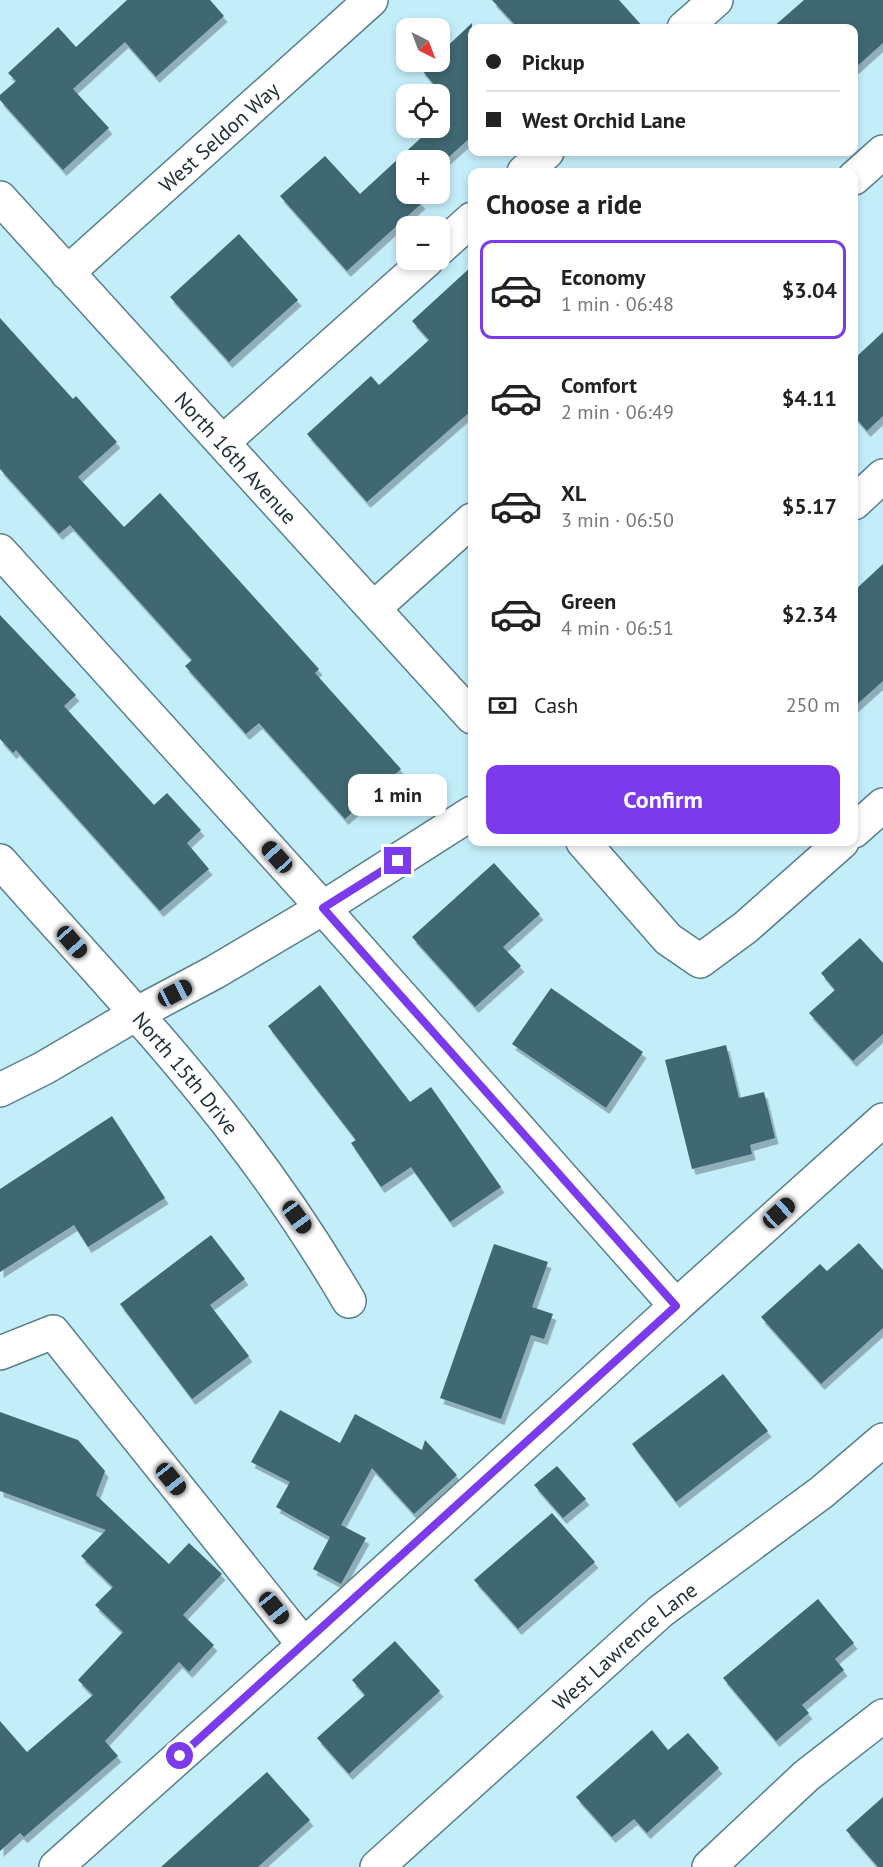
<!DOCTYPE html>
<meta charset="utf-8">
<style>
body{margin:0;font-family:"PT Sans",sans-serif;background:#f6f6f6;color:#222;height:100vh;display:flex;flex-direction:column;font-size:22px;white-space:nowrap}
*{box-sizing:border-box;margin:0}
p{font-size:20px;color:#767676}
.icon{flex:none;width:33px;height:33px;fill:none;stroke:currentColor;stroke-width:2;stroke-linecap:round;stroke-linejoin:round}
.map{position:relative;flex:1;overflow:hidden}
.sheet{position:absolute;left:468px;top:168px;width:390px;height:678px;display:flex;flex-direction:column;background:#fff;border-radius:12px;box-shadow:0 3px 9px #0003}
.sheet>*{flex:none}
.banner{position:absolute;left:468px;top:24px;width:390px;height:132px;border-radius:12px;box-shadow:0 3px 9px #0003;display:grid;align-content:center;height:132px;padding:0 18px;background:#fff}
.needle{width:39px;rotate:138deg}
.tools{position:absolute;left:396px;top:18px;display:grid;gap:12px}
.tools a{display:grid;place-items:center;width:54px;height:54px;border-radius:12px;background:#fff;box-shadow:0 3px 9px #0003;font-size:30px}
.end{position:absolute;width:27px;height:27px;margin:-14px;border:8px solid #7c3aed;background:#fff;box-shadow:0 0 0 3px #fff}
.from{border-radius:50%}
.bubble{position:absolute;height:42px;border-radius:12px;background:#fff;box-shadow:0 3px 9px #0003;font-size:20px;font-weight:700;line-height:42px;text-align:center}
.car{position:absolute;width:18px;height:36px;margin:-18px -9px;border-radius:8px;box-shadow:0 0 4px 2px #0007;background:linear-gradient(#222 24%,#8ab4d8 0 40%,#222 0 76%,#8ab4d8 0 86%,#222 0)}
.banner b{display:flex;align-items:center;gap:21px;height:57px;font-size:22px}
.banner b+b{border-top:2px solid #e0e0e0}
.banner i{width:15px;height:15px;background:#222}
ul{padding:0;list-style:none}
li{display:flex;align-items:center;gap:18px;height:99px;margin:0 12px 9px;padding:0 6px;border:3px solid transparent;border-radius:12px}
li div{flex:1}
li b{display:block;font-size:22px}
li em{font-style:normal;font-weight:700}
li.selected{border-color:#7c3aed}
li>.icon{width:54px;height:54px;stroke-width:1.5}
h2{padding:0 18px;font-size:27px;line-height:72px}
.pay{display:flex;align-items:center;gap:15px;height:66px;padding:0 18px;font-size:22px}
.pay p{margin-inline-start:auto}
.cta{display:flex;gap:12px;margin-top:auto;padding:12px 18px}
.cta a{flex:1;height:69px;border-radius:12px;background:#7c3aed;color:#fff;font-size:24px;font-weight:700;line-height:69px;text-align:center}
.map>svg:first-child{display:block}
.building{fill:#416772;filter:url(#shadow)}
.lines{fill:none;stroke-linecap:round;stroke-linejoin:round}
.minor-casing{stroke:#597f8a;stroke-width:36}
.minor{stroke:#fff;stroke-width:33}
.route{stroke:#7c3aed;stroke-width:8}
.labels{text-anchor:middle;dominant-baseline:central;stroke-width:6;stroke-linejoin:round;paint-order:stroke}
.street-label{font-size:21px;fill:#213135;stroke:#c4edfa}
</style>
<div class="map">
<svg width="883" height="1867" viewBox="0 0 883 1867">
<defs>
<filter id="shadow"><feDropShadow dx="3.5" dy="6" stdDeviation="0" flood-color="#0004"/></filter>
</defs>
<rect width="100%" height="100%" fill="#c4edfa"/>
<path class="building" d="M127 0H210L224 16 156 77 125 42 73 89 109 128 63 170 0 100V95L16 81 8 73 58 27 76 47Z
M492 0H619L644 28H518Z
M804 0H883V43L854 69V28H772Z
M472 23V136L440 165V160H406V194H413L422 203 347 271 280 196 325 156 360 194 423 136 415 128H440V94H428L436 87 421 69 430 62H440V53Z
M239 234 298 300 229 362 170 297Z
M472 266V410L367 502 307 434 371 376 379 385 429 340 412 321Z
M0 318 73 399 76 396 117 442 78 477 124 527 160 493 319 669 315 673 401 769 345 819 259 723 246 734 185 666 192 660 70 525 59 534 0 469Z
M883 332V416L867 431 854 416V359Z
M883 564V681L854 707V591Z
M0 615 76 695 64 706 154 805 167 793 201 830 187 843 209 869 160 911 16 750 13 753 0 739Z
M494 863 540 914 503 947 521 966 475 1007 412 937Z
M860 938 883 963V1034L853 1061 809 1013 835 990 821 973Z
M320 985 410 1102 431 1087 501 1187 450 1222 411 1167 381 1187 351 1143 356 1140 268 1026Z
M551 988 643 1052 606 1108 512 1044Z
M726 1045 739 1098 764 1092 775 1138 750 1145 752 1154 692 1169 665 1060Z
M112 1116 165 1198 88 1247 74 1225 0 1272V1189Z
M211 1235 245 1279 210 1305 249 1356 192 1399 120 1304Z
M859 1243 883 1270V1328L821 1384 761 1317 820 1264 827 1271Z
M494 1244 548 1262 532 1307 553 1314 544 1339 531 1335 501 1419 440 1398Z
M723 1374 768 1431 676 1502 632 1444Z
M280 1410 340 1443 355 1414 422 1450 425 1440 457 1475 414 1514 372 1468 341 1525 366 1538 341 1584 313 1569 330 1537 276 1507 290 1482 251 1462Z
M0 1412 78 1440 105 1471 96 1495 169 1564 189 1543 222 1574 183 1615 214 1645 189 1672 179 1662 105 1741 118 1756 24 1837 20 1833 0 1851V1721L27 1752 93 1695 78 1680 123 1632 95 1605 113 1587 81 1556 106 1530 0 1491Z
M557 1466 586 1499 563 1518 534 1485Z
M552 1513 595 1562 518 1629 474 1580Z
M818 1599 854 1643 835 1659 844 1670 802 1705 809 1713 776 1741 723 1678Z
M395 1641 440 1691 349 1774 317 1738 365 1695 352 1680Z
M652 1730 668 1750 688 1733 719 1768 647 1833 634 1819 612 1837 576 1797Z
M267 1772 310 1820 258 1867H161Z
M883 1797V1867H878L846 1830Z"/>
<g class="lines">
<defs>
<g id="minor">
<path d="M684 28 716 0"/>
<path d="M524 172 547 152"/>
<path d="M854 178 883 152"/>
<path id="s1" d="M0 198 472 717"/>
<path d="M440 248 472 219"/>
<path id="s2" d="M67 273 371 0"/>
<path d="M223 442 427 260"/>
<path d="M854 503 883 476"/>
<path d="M0 551 323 908 676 1306 883 1120"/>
<path d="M374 608 472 520"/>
<path d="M854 831 883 805"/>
<path d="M583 842 668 939 700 961 746 927 842 842"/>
<path id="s3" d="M0 861C81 953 166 1042 240 1139 280 1191 316 1245 349 1301"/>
<path d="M0 1090 44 1068 136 1014 215 972 323 908 472 813"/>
<path d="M0 1353 53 1332 304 1645"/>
<path d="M56 1867 304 1645 676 1306"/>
<path id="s4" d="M377 1867 661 1611 822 1492 883 1440"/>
<path d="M709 1867 806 1776 883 1716"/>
</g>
</defs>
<use href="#minor" class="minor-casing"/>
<use href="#minor" class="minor"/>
</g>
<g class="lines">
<path class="route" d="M180 1756 676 1306 323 908 398 861"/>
</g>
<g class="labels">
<g class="street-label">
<text stroke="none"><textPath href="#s2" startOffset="204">West Seldon Way</textPath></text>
<text stroke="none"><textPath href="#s1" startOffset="351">North 16th Avenue</textPath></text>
<text stroke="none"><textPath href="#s3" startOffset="282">North 15th Drive</textPath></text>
<text stroke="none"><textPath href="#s4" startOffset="332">West Lawrence Lane</textPath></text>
</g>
</g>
</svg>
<div class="tools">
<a><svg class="needle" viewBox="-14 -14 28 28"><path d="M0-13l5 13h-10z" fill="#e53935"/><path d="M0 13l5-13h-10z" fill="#767676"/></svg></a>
<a><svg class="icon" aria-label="locate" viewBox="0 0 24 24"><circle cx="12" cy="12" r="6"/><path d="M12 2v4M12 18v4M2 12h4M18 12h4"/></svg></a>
<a>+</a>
<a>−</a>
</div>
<i class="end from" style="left:180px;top:1756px"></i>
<i class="end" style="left:398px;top:861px"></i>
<div class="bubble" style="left:348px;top:774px;width:99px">1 min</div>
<i class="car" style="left:277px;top:857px;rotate:318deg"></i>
<i class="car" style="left:72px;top:942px;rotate:139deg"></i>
<i class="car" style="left:175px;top:993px;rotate:62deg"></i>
<i class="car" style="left:779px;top:1213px;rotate:48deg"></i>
<i class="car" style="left:297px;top:1217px;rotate:144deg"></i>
<i class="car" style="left:171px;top:1479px;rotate:141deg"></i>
<i class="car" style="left:274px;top:1608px;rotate:141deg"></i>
<div class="banner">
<b><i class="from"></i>Pickup</b>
<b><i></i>West Orchid Lane</b>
</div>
<section class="sheet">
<h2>Choose a ride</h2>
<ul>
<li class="selected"><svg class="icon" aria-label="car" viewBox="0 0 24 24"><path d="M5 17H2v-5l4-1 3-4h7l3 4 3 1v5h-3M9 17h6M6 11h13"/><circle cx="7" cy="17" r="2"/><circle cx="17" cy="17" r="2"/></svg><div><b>Economy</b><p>1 min · 06:48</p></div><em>$3.04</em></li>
<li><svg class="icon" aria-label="car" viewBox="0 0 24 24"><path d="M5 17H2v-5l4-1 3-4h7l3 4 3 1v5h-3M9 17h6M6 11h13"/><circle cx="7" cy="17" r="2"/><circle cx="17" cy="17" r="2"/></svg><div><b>Comfort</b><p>2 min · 06:49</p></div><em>$4.11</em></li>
<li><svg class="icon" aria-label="car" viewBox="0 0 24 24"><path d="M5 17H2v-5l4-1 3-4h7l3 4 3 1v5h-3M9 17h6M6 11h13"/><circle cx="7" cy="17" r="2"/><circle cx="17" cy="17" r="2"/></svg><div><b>XL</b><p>3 min · 06:50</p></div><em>$5.17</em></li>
<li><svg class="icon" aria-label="car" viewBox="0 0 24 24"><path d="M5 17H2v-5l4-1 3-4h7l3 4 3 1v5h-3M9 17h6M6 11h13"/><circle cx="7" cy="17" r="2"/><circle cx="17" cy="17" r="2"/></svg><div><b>Green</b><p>4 min · 06:51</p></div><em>$2.34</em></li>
</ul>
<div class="pay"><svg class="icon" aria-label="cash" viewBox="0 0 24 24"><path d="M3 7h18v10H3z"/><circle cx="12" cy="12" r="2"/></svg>Cash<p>250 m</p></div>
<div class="cta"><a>Confirm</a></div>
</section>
</div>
